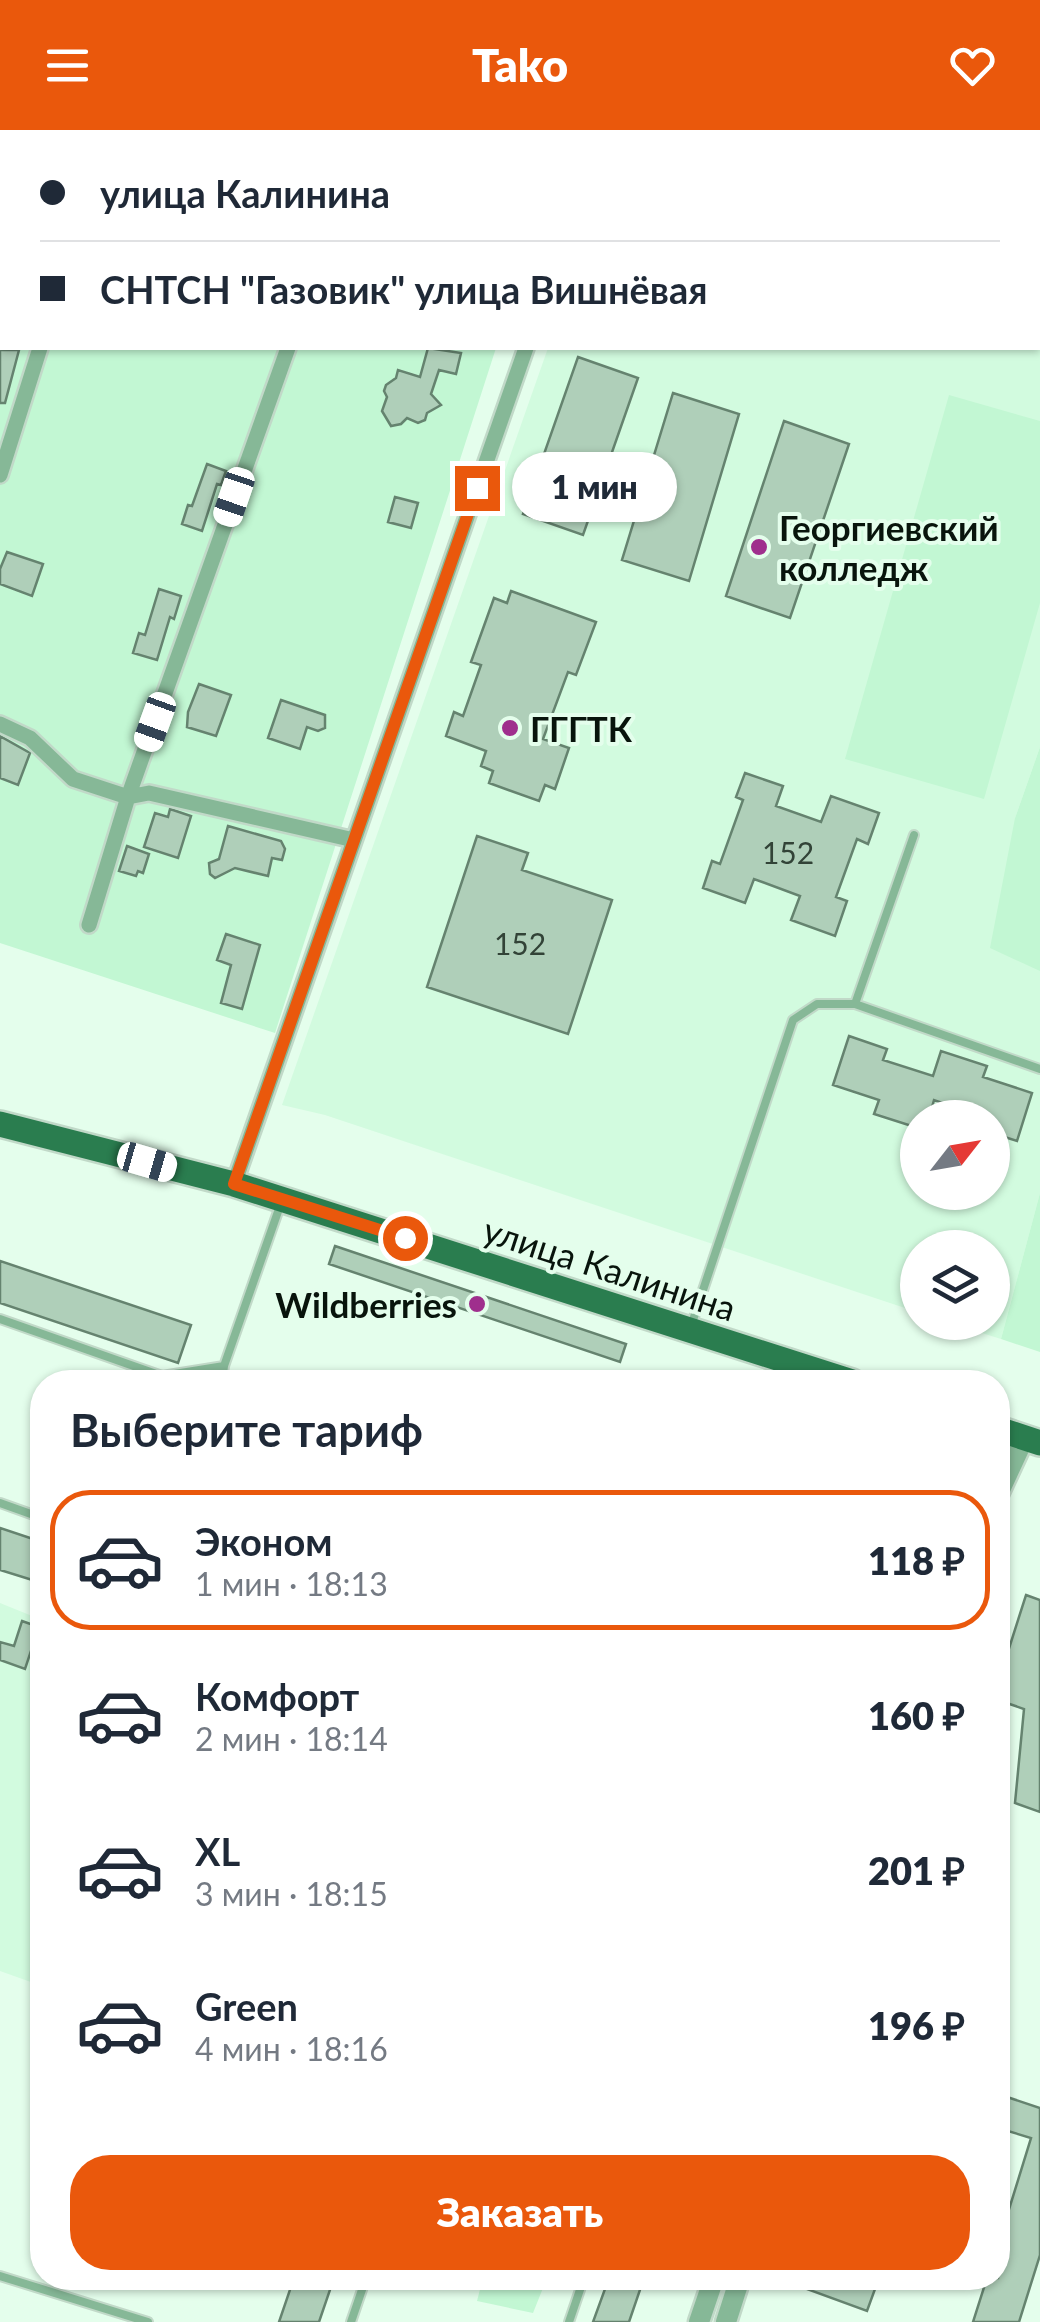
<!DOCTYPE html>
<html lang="ru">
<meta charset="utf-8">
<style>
body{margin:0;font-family:Lato,sans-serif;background:#f2f2f3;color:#1f2937;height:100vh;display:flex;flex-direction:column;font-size:38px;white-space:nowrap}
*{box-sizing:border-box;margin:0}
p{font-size:32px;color:#747a83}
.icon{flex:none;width:55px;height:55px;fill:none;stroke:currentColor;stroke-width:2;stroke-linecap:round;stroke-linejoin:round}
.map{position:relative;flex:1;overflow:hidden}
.details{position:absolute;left:30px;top:1240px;width:980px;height:920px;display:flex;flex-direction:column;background:#fff;border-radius:40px;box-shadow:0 2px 8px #0004}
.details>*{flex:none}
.guide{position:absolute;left:0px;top:0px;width:1040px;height:220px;box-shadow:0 2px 8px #0004;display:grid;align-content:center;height:220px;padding:0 40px;background:#fff}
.needle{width:65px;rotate:59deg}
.controls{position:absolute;left:900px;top:970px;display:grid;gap:20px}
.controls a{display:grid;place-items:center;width:110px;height:110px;border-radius:50%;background:#fff;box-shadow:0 2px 8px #0004;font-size:50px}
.end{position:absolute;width:45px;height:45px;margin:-22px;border:12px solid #ea580c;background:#fff;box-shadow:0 0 0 5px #fff}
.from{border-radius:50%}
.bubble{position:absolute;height:70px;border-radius:35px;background:#fff;box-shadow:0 2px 8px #0004;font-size:32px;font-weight:800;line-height:70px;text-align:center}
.car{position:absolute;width:30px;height:60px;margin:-30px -15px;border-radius:12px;box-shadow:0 0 8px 2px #0007;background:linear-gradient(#fff 24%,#345 0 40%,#fff 0 76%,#345 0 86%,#fff 0)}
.guide b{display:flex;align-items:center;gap:35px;height:95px;font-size:38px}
.guide b+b{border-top:2px solid #e0e1e3}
.guide i{width:25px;height:25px;background:#1f2937}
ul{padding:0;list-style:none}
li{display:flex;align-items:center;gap:30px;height:140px;margin:0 20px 15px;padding:0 20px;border:5px solid transparent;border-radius:40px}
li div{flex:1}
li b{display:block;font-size:38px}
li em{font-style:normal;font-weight:800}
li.active{border-color:#ea580c}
li>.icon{width:90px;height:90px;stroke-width:1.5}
h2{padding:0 40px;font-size:45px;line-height:120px}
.primary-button{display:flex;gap:20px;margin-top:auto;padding:20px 40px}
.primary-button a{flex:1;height:115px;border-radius:40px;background:#ea580c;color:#fff;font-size:40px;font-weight:800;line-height:115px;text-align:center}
header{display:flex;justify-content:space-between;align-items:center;height:130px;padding:0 40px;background:#ea580c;color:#fff;font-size:45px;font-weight:800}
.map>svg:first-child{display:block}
.built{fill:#d2fbdf;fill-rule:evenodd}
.green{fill:#c2f7d3}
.building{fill:#afcfb9;stroke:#65836f;stroke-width:2.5}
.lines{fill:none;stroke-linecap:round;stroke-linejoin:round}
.service-casing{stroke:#c1d9c8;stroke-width:12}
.minor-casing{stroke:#c1d9c8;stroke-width:20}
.tertiary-casing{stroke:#c1d9c8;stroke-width:25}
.primary-casing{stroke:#c1d9c8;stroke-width:30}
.service{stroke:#86b897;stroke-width:8}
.minor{stroke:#86b897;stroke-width:15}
.tertiary{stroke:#86b897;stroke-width:20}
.primary{stroke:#2a7d4f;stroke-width:25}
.route{stroke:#ea580c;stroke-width:12}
.poi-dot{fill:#9f2f8d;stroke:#e4feec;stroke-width:4}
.labels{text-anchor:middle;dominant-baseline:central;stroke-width:8;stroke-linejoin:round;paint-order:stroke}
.number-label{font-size:30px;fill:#324337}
.poi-label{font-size:35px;font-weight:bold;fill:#08140c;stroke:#e4feec;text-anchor:start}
.street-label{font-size:35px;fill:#08140c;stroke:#e4feec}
</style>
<header><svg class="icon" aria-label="menu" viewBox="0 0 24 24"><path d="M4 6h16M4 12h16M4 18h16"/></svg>Tako<svg class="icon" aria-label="heart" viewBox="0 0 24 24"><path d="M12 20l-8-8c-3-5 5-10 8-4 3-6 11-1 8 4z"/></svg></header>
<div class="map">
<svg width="1040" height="2192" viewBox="0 0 1040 2192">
<rect width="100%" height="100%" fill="#e4feec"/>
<path class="built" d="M624 0H1040V617L1015 688 1040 701V1063L1001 1209 950 1193 992 1192V1118H918L917 1182 325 985 282 975 548 218H1038V2H623ZM918 988H992V1062H918Z
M0 1473 42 1490V1856L0 1841Z"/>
<path class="green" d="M0 0H566L2 2V218H496L275 903 0 813Z
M949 265 1040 291V473L984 669 845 629Z
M1040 617V841L990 818 1015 688Z
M1040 1063V1222L1001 1209Z
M483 2148H529L545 2153 533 2183 477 2171Z"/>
<path class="building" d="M428 218 461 223 456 244 439 240 431 264 441 275 427 283 425 290 418 293 407 288 401 294 391 296 382 281 387 267 384 261 386 255 396 248 398 240 420 247Z
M0 220H19L5 273H0Z
M578 227 638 248 583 405 523 384Z
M673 263 739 284 689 451 622 430Z
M784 291 849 314 790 488 726 466Z
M207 334 226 341 221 355 217 354 202 401 182 394 188 375 192 376Z
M395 367 418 373 411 398 388 392Z
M7 422 43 434 32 466 0 454V439Z
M159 459 181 466 174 489 170 487 157 530 133 523 139 503 145 505Z
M511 461 596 492 576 545 568 542 543 609 569 618 555 659 545 655 539 671 489 653 493 641 481 636 486 621 446 606 454 582 463 586 481 535 471 532 494 468 507 473Z
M199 554 231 565 216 606 187 597 188 582Z
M281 570 325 585V598L318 601 307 597 300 619 268 608Z
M0 606 30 623 18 655 0 648Z
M745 643 783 656 776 676 821 692 831 666 879 683 868 714 857 709 836 767 847 771 835 806 791 790 800 766 754 749 745 773 703 758 712 731 720 734 743 670 736 667Z
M170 679 191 686 178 728 144 717 155 683 168 687Z
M228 696 281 711 285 719 282 730 272 728 268 746 235 738 215 748 210 744 209 733 219 729Z
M477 706 528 723 522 740 612 770 568 904 427 857Z
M127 716 149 724 143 743 138 741 136 746 119 741Z
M226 804 260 815 242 879 221 873 231 835 217 830Z
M849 906 887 919 883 930 933 946 941 921 987 936 983 947 1032 963 1017 1011 992 1003V988H974L975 984 934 970 929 988H918V998L874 984 879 970 833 955Z
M335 1116 626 1214 620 1232 329 1134Z
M0 1131 191 1195 178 1233 0 1173Z
M0 1398 42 1412V1453L0 1440Z
M1026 1465 1040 1470V1682L1015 1673 1024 1579 998 1570V1553Z
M22 1491 39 1497 25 1539 0 1530V1512L14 1516Z
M998 1964 1040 1978V2125L1019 2192H973L987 2148H998V2115L1031 2008 998 1998Z
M294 2148H334L319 2192H279Z
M609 2148H644L629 2192H593Z
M777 2148H879L867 2181Z"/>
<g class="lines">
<defs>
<path id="service" d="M855 874 914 705
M0 1189 162 1246 224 1236
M691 1196 793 890 817 874H855L1040 939
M222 1252 224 1236 281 1073
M0 1373 42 1388
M0 2146 148 2192
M351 2192 366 2148
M569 2192 584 2148"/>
<path id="minor" d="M108 2 109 0
M364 2 365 0
M598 2 599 0
M0 345 40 218
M0 594 30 608 73 649 128 667 149 663 354 710
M89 795 128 667 288 218
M234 1054 526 218"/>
<path id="tertiary" d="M998 1364 1024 1308
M699 2192 714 2148
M726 2192 740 2148"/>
<path id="primary" d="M0 994 234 1054 852 1252
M998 1299 1040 1313"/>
</defs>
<use href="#service" class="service-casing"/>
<use href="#minor" class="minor-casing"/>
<use href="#tertiary" class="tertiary-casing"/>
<use href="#primary" class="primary-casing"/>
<use href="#service" class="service"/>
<use href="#minor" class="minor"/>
<use href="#tertiary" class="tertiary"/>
<use href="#primary" class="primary"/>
</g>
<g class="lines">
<path class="route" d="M405 1108 234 1054 477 358"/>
</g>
<g class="poi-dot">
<circle cx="759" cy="417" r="10"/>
<circle cx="510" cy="598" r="10"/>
<circle cx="477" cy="1174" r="10"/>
</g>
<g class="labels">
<g class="number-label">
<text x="788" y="722">152</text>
<text x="520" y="813">152</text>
</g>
<g class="poi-label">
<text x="779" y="397">Георгиевский<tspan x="779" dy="40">колледж</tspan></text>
<text x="530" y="598">ГГГТК</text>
<text x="457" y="1174" text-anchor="end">Wildberries</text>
</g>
<g class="street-label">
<text transform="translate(610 1138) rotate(18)">улица Калинина</text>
</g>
</g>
</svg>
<div class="controls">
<a><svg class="needle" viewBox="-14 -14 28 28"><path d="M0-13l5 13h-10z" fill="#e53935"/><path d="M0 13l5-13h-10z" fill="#747a83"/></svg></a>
<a><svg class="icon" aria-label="layers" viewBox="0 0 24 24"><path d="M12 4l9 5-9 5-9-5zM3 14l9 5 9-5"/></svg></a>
</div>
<i class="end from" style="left:405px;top:1108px"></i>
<i class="end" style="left:477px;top:358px"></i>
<div class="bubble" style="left:512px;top:322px;width:165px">1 мин</div>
<i class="car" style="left:234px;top:367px;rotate:199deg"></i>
<i class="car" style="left:155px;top:592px;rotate:200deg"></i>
<i class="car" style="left:147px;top:1032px;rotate:106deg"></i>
<div class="guide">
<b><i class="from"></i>улица Калинина</b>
<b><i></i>СНТСН &quot;Газовик&quot; улица Вишнёвая</b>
</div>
<section class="details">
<h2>Выберите тариф</h2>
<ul>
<li class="active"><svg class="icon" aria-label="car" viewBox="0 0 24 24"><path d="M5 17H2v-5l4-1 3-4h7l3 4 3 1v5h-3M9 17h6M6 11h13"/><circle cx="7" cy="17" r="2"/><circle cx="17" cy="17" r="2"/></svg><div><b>Эконом</b><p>1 мин · 18:13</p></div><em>118 ₽</em></li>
<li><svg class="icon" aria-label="car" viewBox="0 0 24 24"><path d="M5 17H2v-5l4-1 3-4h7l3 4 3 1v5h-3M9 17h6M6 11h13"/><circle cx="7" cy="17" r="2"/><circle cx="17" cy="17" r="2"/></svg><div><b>Комфорт</b><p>2 мин · 18:14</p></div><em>160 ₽</em></li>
<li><svg class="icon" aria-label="car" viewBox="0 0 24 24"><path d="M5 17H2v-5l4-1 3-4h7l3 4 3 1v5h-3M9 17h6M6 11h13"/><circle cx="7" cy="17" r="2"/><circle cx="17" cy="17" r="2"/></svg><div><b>XL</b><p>3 мин · 18:15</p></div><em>201 ₽</em></li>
<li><svg class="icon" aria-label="car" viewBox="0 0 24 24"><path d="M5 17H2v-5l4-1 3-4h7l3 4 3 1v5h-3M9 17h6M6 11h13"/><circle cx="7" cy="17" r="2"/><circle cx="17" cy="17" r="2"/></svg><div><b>Green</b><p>4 мин · 18:16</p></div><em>196 ₽</em></li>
</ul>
<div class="primary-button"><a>Заказать</a></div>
</section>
</div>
